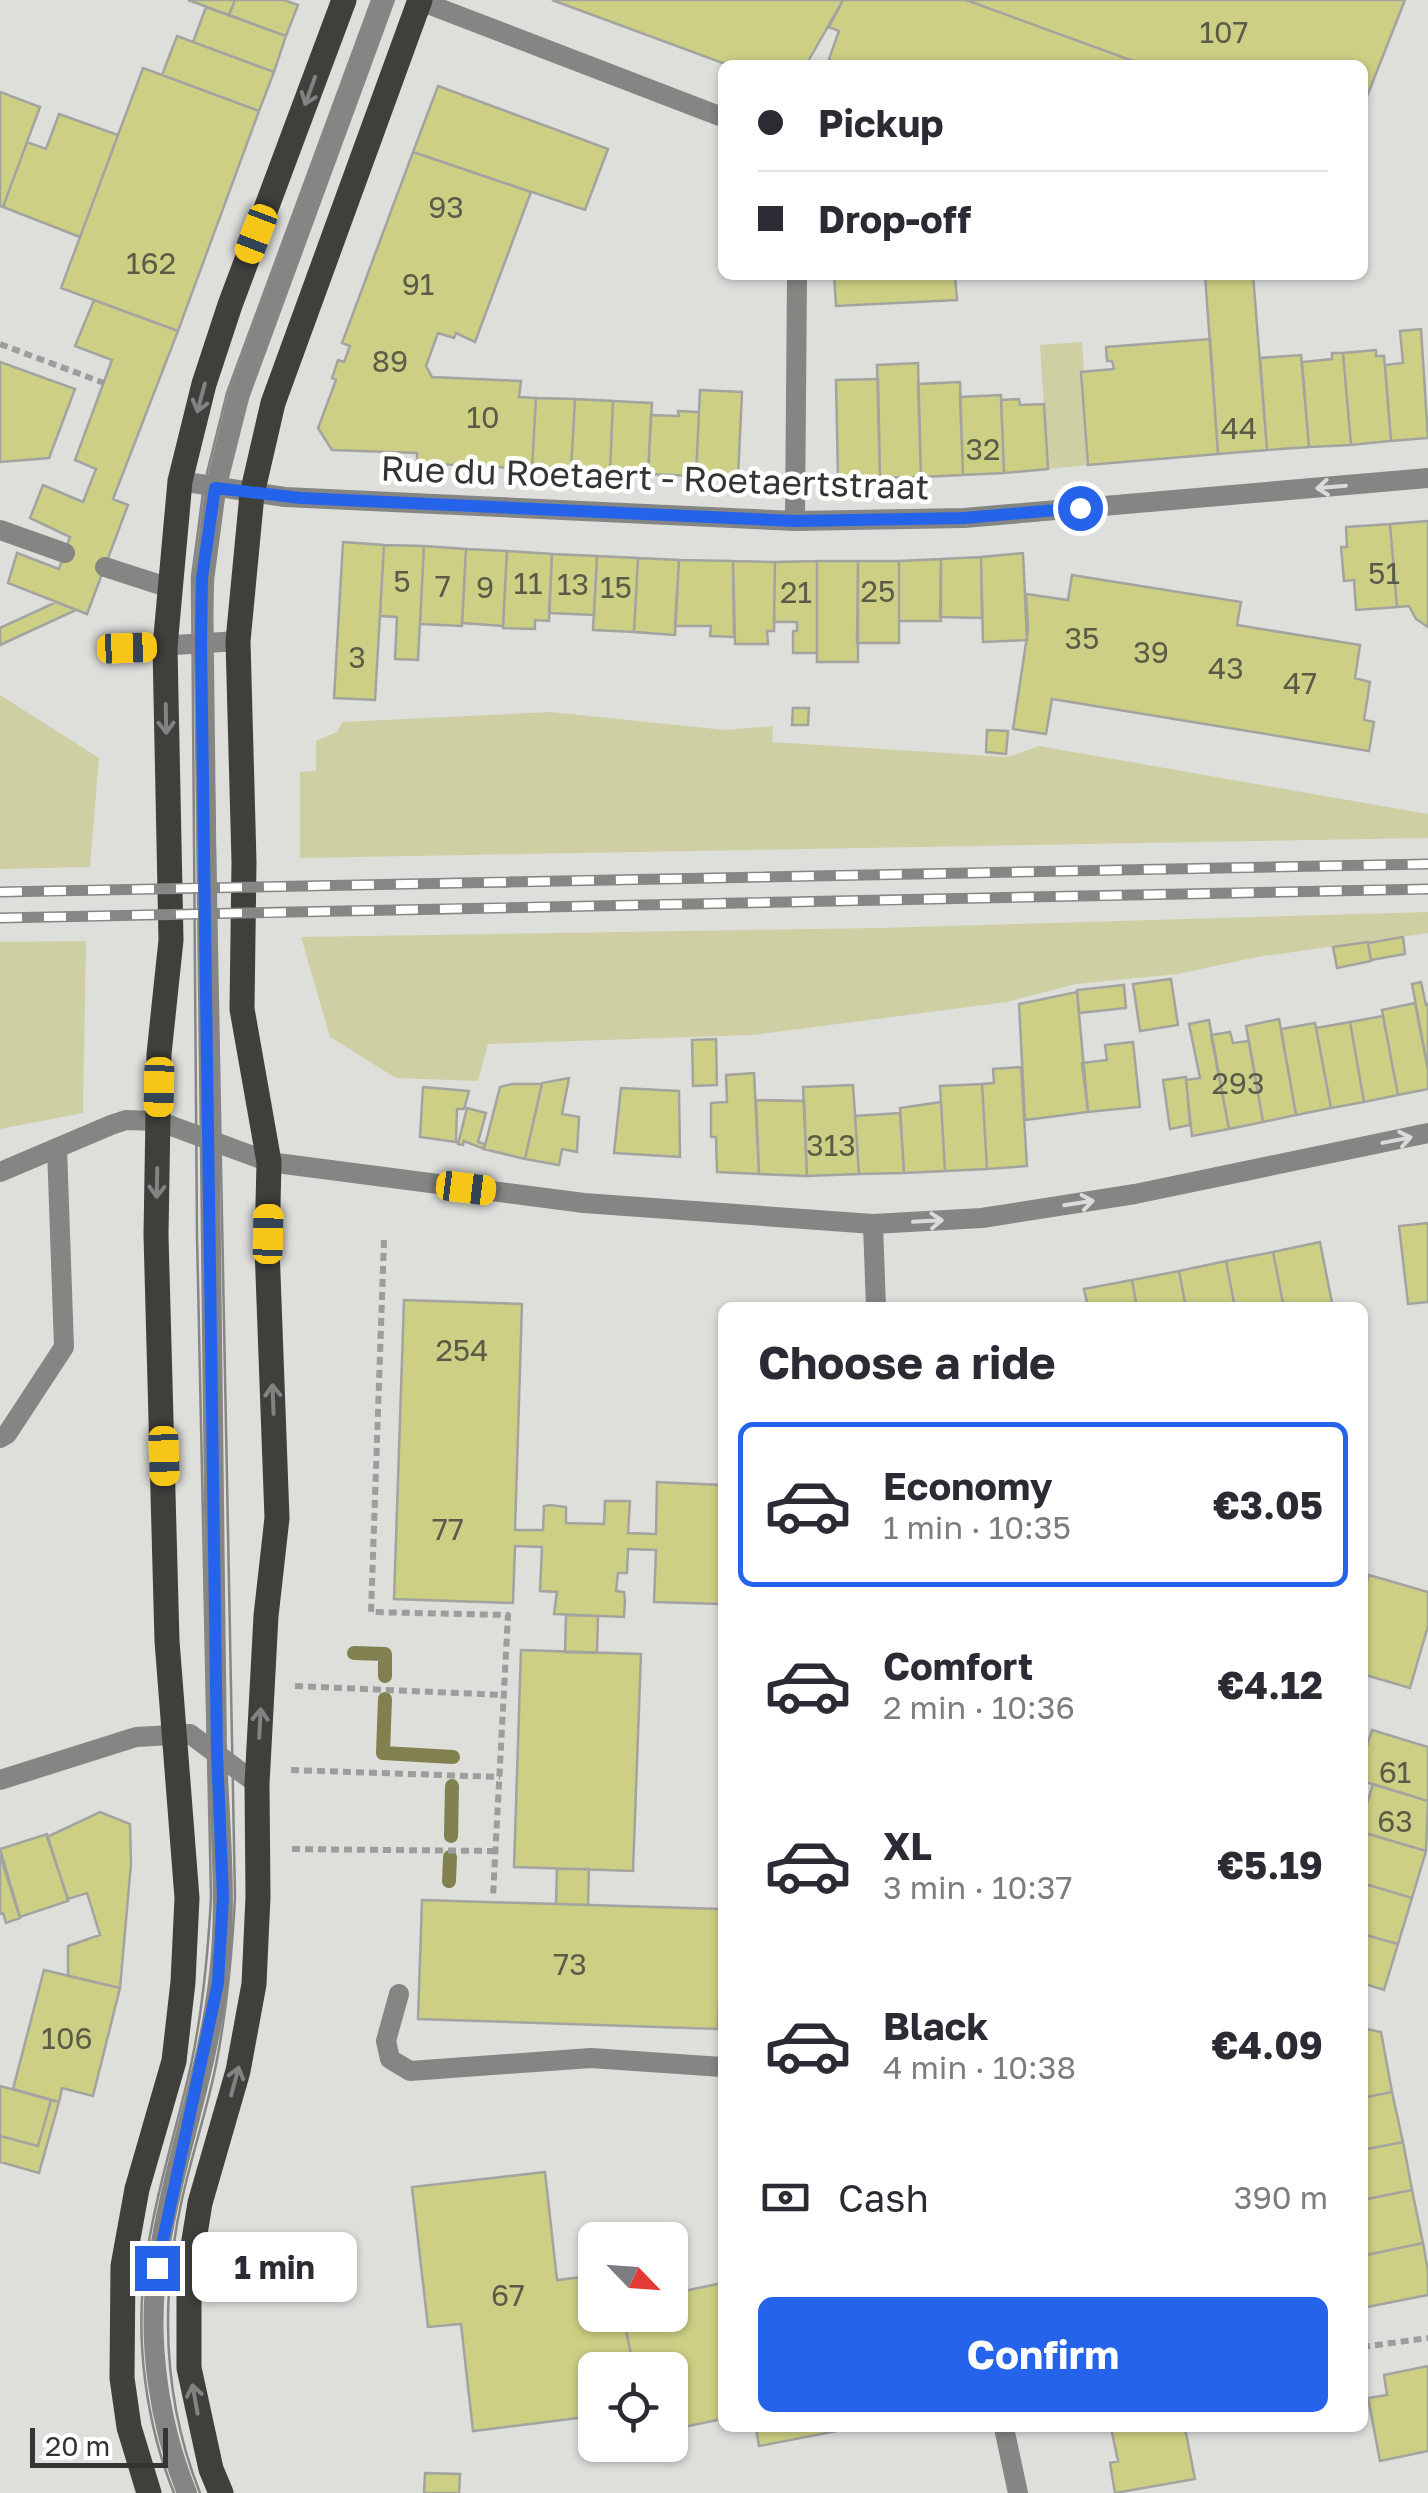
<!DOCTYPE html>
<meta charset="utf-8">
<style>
body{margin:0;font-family:"Golos Text",sans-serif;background:#f7f7f7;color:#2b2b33;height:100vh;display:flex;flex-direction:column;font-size:38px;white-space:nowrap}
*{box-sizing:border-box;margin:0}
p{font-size:32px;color:#7c7c81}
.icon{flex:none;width:55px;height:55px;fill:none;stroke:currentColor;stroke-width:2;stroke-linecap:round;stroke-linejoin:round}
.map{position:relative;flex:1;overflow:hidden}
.drawer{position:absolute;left:718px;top:1302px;width:650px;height:1130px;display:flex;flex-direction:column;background:#fff;border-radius:15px;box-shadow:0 2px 8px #0004}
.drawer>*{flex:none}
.guide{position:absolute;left:718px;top:60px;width:650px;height:220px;border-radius:15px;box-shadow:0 2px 8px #0004;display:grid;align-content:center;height:220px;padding:0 40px;background:#fff}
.needle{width:65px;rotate:115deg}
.tools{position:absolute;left:578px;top:2222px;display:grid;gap:20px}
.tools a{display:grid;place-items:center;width:110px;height:110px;border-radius:15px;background:#fff;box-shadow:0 2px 8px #0004;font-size:50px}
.scale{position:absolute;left:30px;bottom:25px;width:138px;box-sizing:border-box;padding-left:10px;border:5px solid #343533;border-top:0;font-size:28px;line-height:35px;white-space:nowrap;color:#343533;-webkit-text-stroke:8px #fffffe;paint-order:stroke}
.end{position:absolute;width:45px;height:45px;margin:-22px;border:12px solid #2563eb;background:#fff;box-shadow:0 0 0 5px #fff}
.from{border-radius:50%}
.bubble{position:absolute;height:70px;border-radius:15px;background:#fff;box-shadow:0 2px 8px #0004;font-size:32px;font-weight:700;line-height:70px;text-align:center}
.car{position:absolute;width:30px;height:60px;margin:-30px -15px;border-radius:12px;box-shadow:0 0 8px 2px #0007;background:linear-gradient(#f5c518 24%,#345 0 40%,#f5c518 0 76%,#345 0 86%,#f5c518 0)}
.guide b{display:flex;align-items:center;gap:35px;height:95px;font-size:38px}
.guide b+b{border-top:2px solid #e1e1e2}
.guide i{width:25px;height:25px;background:#2b2b33}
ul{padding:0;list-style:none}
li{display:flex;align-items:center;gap:30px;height:165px;margin:0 20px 15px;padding:0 20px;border:5px solid transparent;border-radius:15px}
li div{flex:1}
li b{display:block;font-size:38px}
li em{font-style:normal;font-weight:700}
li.active{border-color:#2563eb}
li>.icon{width:90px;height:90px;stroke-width:1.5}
h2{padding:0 40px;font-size:45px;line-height:120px}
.pay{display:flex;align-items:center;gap:25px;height:110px;padding:0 40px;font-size:38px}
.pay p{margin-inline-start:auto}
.primary-button{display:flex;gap:20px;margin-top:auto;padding:20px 40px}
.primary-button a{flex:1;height:115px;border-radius:15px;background:#2563eb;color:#fff;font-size:40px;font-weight:700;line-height:115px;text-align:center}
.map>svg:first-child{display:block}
.green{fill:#ced0a4}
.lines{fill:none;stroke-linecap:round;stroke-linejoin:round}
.stream{stroke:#80814e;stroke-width:14}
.building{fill:#cccf84;stroke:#a3a3a0;stroke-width:2.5}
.path{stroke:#9d9e9b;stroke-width:6;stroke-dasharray:8 5;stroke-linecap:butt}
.service{stroke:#858584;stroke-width:20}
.minor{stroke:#858584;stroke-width:20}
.tertiary{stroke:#858584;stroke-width:20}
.primary{stroke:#3f3f3c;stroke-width:25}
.tram{stroke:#868684;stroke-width:2.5}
.rail-casing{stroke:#868684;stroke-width:11}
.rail{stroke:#fffffe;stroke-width:8;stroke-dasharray:22;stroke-linecap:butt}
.oneway{stroke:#828280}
.oneway2{stroke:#dadad9}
.route{stroke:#2563eb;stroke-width:12}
.labels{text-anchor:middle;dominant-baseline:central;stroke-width:9;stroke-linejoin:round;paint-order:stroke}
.number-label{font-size:30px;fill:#5a5c47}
.street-label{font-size:35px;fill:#343533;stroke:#fffffe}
</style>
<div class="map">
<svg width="1428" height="2493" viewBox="0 0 1428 2493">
<rect width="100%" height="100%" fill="#dededb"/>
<path class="green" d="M1082 342 1084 372 1081 373 1088 465 1048 469 1040 345Z
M0 695 99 758 90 867 0 869Z
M550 712 725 730 773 726 772 742 1008 757 1039 746 1428 814V838L300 858V772L316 771V741L337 732 342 722Z
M1428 912V933L1257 957 1178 974 1076 984 1007 1002 753 1035 488 1044 478 1081 396 1078 330 1037 301 937 879 928Z
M86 941 83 1113 0 1129V942Z"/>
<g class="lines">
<path class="stream" d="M354 1653 385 1654V1676
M385 1699 383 1753 453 1757
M451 1836 452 1786
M449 1881 450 1857"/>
</g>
<path class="building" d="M188 0H235L229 15Z
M235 0H284L298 5 286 36 229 15Z
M552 0H843L806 65H728Z
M843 0H966L1144 65H838L829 59 839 31 829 27Z
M966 0H1405L1362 109V65H1144Z
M206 7 286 36 274 72 193 42Z
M177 36 274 72 259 111 162 75Z
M143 68 259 111 178 331 61 288Z
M438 86 608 149 585 210 413 152Z
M0 92 40 107 3 207 0 206Z
M59 114 118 135 80 237 3 207 27 142 46 149Z
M413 152 531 192 475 342 456 333 454 338 438 333 426 366 432 377 521 381 519 397 536 398 532 469 417 463V453L332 450 318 428 336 380 332 378 338 360 344 362 350 346 342 343Z
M834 275H955L957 300 836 306Z
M1205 275H1253L1267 450 1218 454Z
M94 300 178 331 113 499 128 505 87 614 8 583 17 553 59 569 70 537 30 518 43 485 83 502 96 469 75 460 112 360 75 346Z
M1421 329 1428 438 1391 441 1385 365 1403 363 1400 331Z
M1210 339 1218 454 1088 465 1081 372 1114 369 1112 361H1107L1106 347Z
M1376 350V356H1384L1391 441 1351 445 1343 353Z
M1332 353H1343L1351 445 1309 447 1302 362 1332 359Z
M1301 355 1309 447 1267 450 1260 358Z
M0 362 75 389 49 458 0 462Z
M918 363 921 477 880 478 877 365Z
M878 379 880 478 838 479 836 380Z
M960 382 963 475 921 477 918 384Z
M700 390 742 392 738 478 696 476Z
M1001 395 1004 473 963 475 960 397Z
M536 398 575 399 571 471 532 469Z
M575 399 613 401 610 472 571 471Z
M1019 399 1020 405 1044 404 1048 469 1004 473 1001 400Z
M613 401 652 403 648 474 610 472Z
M678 411 699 412 696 476 648 474 651 415 679 416Z
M1428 521V627L1416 619 1409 606 1397 607 1390 524Z
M1390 524 1397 607 1356 610 1354 580 1344 581 1341 547H1347L1346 527Z
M343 542 384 545 375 700 334 698Z
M384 545 424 546 418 660 395 659 397 617 380 616Z
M424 546 466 549 462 626 420 624Z
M466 549 507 551 503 626 462 623Z
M507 551 552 554 549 621 535 620V629L503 628Z
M1023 553 1027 640 983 642 981 557Z
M552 554 597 556 594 615 549 613Z
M597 556 638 558 634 632 593 630Z
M981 557 982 618 940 617 941 559Z
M638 558 679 560 675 635 634 632Z
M941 559V621H899V561Z
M679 560 733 561 734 637 710 636 711 626H675Z
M733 561 775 562 774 631H767L768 644H735Z
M817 561V653H793V631H797V622H774L775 562Z
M817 561H858V662H817Z
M858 561H899V643H857Z
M1072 575 1241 602 1237 625 1360 645 1355 678 1370 682 1364 720 1374 722 1369 751 1052 699 1046 734 1013 729 1028 630 1026 594 1068 600Z
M56 602 76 610 0 645V628Z
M793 708H809L808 725H792Z
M987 730 1008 731 1006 754 986 752Z
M1403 937 1405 954 1371 960 1368 943Z
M1368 942 1371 961 1337 968 1333 947Z
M1171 979 1178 1025 1140 1031 1133 984Z
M1421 982 1426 1005 1428 1004V1070L1412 984Z
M1124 985 1126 1008 1079 1013 1077 990Z
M1077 992 1088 1112 1025 1120 1019 1004Z
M1415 1003 1428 1070V1089L1398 1095 1382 1010Z
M1383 1016 1398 1095 1364 1102 1350 1022Z
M1279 1019 1296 1115 1263 1122 1246 1026Z
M1209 1020 1229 1129 1192 1136 1186 1080 1200 1078 1189 1024Z
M1350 1022 1364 1102 1331 1108 1316 1028Z
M1315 1023 1331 1108 1296 1115 1281 1029Z
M1230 1032 1233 1043 1249 1041 1263 1122 1229 1129 1211 1035Z
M716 1039 717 1085 693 1086 692 1040Z
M1133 1042 1140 1107 1088 1112 1082 1063 1107 1060 1105 1045Z
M1021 1067 1027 1166 987 1169 982 1084 994 1083 993 1069Z
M754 1073 759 1174 717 1172 716 1137H711V1103L727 1102 726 1075Z
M1186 1077 1190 1125 1170 1129 1163 1080Z
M569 1078 562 1114 579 1117 577 1152 562 1149 559 1165 525 1159 542 1083Z
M512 1084H542L525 1159 484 1149 500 1087Z
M982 1084 987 1169 945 1171 940 1086Z
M853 1085 859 1174 807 1176 803 1087Z
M423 1087 469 1091 464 1109H457L456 1142 420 1137Z
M621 1088 679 1091 680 1157 614 1153Z
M756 1100 804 1101 807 1176 759 1174Z
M941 1102 945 1171 904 1173 900 1108Z
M467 1108 486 1113 478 1142 484 1144V1149L464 1141 463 1145 458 1144Z
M900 1113 904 1173 859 1174 855 1116Z
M1428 1223V1302L1408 1304 1399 1226Z
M1320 1242 1333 1308H1284L1273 1252Z
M1273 1252 1284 1308H1235L1226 1261Z
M1226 1261 1235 1308H1186L1179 1271Z
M1179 1271 1186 1308H1137L1132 1280Z
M1132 1280 1137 1308H1088L1084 1289Z
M404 1300 522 1304 515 1530H543L544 1506 550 1505 566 1507V1523L604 1524 605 1501H630L628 1533 656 1534 657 1482 722 1485V1604L654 1602 656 1550 628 1549 627 1573H618L616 1591 624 1592 625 1600 624 1617 554 1614 557 1592 540 1591 542 1547 515 1546 513 1603 394 1599Z
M1369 1575 1428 1592V1626L1410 1688 1362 1674V1598Z
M566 1615 598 1616 597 1653 565 1652Z
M521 1650 641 1654 633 1871 514 1867Z
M1372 1730 1428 1747V1801L1362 1781V1762Z
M1373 1784 1428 1801 1426 1851 1362 1832V1810H1365Z
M100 1812 130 1824 131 1864 120 1988 68 1976V1946L100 1935 87 1893 68 1899 47 1837Z
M1362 1832 1426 1851 1412 1898 1362 1883Z
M47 1834 68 1901 20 1917 0 1849Z
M0 1855 20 1918 6 1923 3 1913 0 1914Z
M557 1869H589L588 1905 556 1904Z
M1362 1883 1412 1898 1398 1944 1362 1934Z
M422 1900 722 1909 718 2029 418 2019Z
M1362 1934 1398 1944 1384 1990 1362 1983Z
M44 1970 120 1988 93 2096 62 2088 59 2102 13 2089Z
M1362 2028 1381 2032 1392 2092 1362 2098Z
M0 2086 51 2100 38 2146 0 2136Z
M1392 2092 1403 2142 1362 2150V2098Z
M51 2100 59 2102 39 2173 0 2162V2136L38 2146Z
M1403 2142 1412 2190 1362 2200V2150Z
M545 2172 557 2280 590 2276 595 2315H623L634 2370H595V2416L473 2431 461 2324 428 2327 412 2187Z
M1412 2190 1423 2243 1362 2256V2200Z
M1423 2243 1428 2271V2295L1362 2308V2256Z
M722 2283V2419L670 2430V2370H634L623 2315H670V2294Z
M1428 2366V2451L1380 2461 1368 2398 1387 2395 1384 2375Z
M756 2428H852L759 2446Z
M1111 2428H1185L1195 2479 1115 2493 1110 2463 1118 2461Z
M425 2473 460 2474 459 2493H424Z"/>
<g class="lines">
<path class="path" d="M0 344 104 383
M384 1240 371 1612 508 1615 493 1896
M295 1686 504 1695
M291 1770 500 1777
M292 1849 496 1851
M1362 2347 1428 2338"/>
<path class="service" d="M420 1 722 117
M795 521 797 275
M0 530 65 553
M105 567 170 588
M127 648 238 641
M0 1438 7 1434 64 1347 57 1148
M399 1994 386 2041 390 2059 410 2071 591 2058 722 2067
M187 2493C159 2424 147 2342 157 2268 170 2171 206 2080 218 1983 228 1908 220 1830 217 1754L203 578 215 488 238 395 383 0"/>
<path class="minor" d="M180 481 285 497 795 521 964 518 1428 478
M0 1172 111 1125 126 1120 158 1121
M873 1224 876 1308
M0 1780 136 1737 190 1734 257 1784
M1004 2428 1018 2493"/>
<path class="tertiary" d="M158 1121 269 1162 584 1203 873 1224 982 1218 1135 1194 1428 1133"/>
<path class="primary" d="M149 2493 129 2427 122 2378 123 2266 137 2189 174 2061 183 1982 187 1898 167 1641 156 1235 159 1054 171 940 165 647 180 481 204 384 230 305 344 0
M221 2493 211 2469 189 2368V2271L200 2203 238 2071 254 1984 258 1897 257 1784 266 1616 277 1518 267 1247 269 1162 242 1009 244 862 238 641 252 494 273 403 420 0"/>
<path class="tram" d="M174 2493C146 2424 135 2340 145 2267 154 2198 176 2132 191 2065 203 2009 208 1954 211 1897L197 1235 192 577 204 485 227 393 372 0
M200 2493C162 2397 160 2299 182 2199 192 2154 207 2110 216 2065 227 2009 232 1954 235 1897L211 643 213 579 225 489 248 398 394 0"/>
<defs>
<path id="rail" d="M0 892 1428 864
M0 918 1428 889"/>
</defs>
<use href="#rail" class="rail-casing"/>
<use href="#rail" class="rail"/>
</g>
<defs><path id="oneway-shaft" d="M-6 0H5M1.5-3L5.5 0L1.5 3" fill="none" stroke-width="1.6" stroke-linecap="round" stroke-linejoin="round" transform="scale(2.5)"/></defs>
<g class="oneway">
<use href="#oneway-shaft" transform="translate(310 91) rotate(110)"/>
<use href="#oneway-shaft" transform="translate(201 398) rotate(105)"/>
<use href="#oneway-shaft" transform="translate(166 719) rotate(89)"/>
<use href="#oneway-shaft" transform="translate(157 1183) rotate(91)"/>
<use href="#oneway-shaft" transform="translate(273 1399) rotate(-92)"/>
<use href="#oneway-shaft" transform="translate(260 1723) rotate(-87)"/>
<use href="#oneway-shaft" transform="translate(235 2081) rotate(-75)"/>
<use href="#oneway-shaft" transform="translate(195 2399) rotate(-100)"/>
</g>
<g class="oneway2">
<use href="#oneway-shaft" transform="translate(1331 487) rotate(175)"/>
<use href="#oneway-shaft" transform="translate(1397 1140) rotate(-11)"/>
<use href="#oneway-shaft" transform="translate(1079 1203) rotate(-9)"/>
<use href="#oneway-shaft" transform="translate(928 1221) rotate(-3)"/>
</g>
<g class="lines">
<path class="route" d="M157 2268 218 1983 223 1897 217 1754 201 644 202 578 215 488 301 498 795 521 964 518 1080 508"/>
</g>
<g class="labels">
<g class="number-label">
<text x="1224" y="32">107</text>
<text x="446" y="207">93</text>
<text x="151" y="263">162</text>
<text x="418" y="284">91</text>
<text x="390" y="361">89</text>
<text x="483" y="417">10</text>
<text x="1239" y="428">44</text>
<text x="983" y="449">32</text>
<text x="1384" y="573">51</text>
<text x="402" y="581">5</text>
<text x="528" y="583">11</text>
<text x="573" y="584">13</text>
<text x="443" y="586">7</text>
<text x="485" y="587">9</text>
<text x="616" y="587">15</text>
<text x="878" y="591">25</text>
<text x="796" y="592">21</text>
<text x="1082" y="638">35</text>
<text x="1151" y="652">39</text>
<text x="357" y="657">3</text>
<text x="1226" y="668">43</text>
<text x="1300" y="683">47</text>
<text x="1238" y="1083">293</text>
<text x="831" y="1145">313</text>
<text x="462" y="1350">254</text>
<text x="448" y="1529">77</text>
<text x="1395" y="1772">61</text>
<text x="1395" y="1821">63</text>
<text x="570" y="1964">73</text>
<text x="67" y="2038">106</text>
<text x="508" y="2295">67</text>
</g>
<g class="street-label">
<text transform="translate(655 477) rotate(2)">Rue du Roetaert - Roetaertstraat</text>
</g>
</g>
</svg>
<div class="tools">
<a><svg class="needle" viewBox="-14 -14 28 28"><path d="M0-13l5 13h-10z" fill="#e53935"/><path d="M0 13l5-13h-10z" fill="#7c7c81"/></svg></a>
<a><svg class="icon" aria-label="locate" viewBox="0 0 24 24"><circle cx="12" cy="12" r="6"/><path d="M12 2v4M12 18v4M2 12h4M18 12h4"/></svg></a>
</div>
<div class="scale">20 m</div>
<i class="end from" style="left:1080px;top:508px"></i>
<i class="end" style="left:157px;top:2268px"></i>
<div class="bubble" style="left:192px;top:2232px;width:165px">1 min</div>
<i class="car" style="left:256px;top:234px;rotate:201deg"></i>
<i class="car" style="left:127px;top:648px;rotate:88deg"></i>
<i class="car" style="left:159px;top:1087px;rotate:181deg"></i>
<i class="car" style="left:466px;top:1188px;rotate:97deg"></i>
<i class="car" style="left:268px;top:1234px;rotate:1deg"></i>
<i class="car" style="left:164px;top:1456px;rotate:178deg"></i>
<div class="guide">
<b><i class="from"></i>Pickup</b>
<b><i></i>Drop-off</b>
</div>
<section class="drawer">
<h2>Choose a ride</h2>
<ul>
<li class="active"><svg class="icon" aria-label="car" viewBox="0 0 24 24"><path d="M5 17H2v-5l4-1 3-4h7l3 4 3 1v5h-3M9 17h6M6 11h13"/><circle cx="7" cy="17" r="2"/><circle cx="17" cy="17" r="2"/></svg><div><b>Economy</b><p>1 min · 10:35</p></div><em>€3.05</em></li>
<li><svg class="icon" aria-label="car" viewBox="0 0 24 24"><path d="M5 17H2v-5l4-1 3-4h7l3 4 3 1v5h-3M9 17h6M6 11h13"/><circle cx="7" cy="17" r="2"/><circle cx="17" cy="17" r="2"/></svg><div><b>Comfort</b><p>2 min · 10:36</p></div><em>€4.12</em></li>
<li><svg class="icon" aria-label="car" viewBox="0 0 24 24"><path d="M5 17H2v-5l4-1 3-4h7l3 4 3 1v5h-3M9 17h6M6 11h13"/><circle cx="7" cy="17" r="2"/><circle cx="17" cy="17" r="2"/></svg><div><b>XL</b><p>3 min · 10:37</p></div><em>€5.19</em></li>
<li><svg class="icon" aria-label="car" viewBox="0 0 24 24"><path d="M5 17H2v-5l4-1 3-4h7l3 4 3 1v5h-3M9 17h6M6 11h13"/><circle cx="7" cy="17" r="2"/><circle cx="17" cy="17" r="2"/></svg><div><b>Black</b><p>4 min · 10:38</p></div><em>€4.09</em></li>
</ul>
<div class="pay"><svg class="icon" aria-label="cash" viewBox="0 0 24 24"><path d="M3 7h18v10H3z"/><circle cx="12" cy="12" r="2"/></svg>Cash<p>390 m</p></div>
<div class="primary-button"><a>Confirm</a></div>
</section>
</div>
